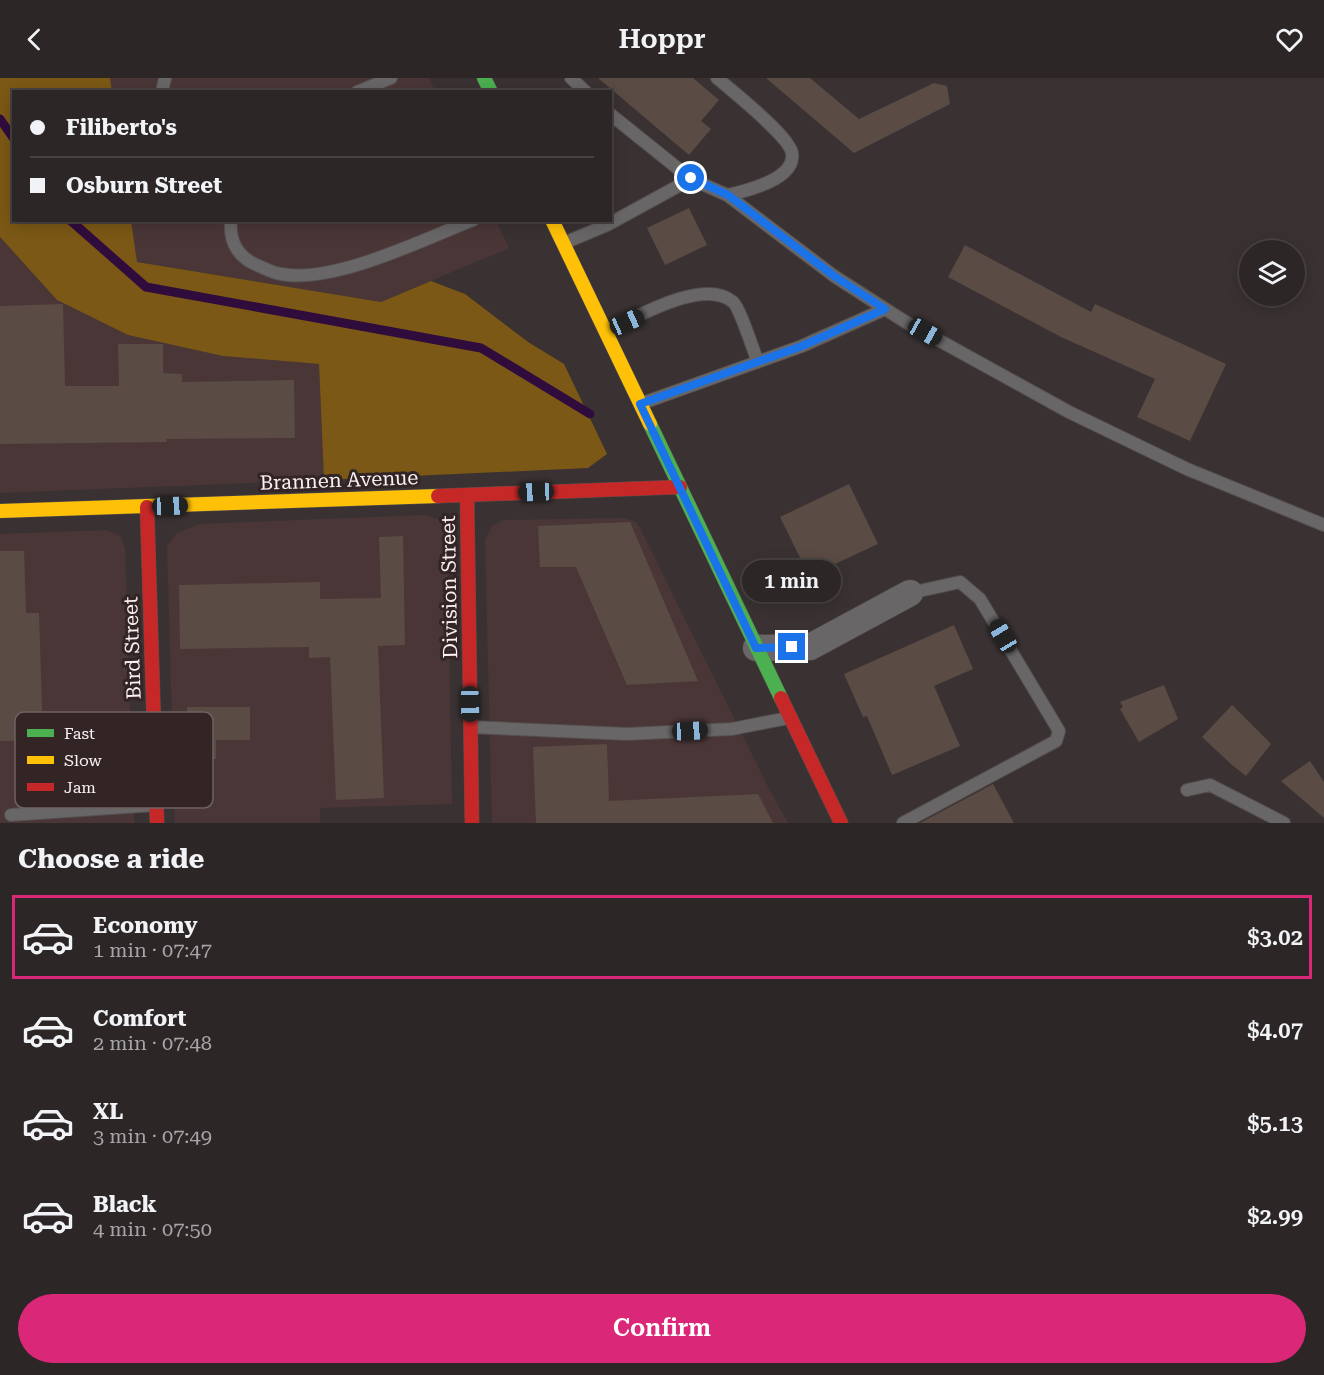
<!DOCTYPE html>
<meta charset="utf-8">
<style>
body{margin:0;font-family:"Roboto Serif",serif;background:#342e2e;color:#f1f3f6;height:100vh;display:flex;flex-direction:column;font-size:22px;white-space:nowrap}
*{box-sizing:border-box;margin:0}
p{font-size:20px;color:#a6a5a7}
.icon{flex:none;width:33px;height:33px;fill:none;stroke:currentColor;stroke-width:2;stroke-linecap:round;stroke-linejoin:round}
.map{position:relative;height:745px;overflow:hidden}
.side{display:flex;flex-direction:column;background:#2c2626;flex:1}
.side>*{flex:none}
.guide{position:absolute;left:12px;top:12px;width:600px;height:132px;border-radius:0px;box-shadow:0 3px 15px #0003,0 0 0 2px #484343;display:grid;align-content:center;height:132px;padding:0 18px;background:#2c2626}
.buttons{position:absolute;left:1239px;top:162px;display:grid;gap:12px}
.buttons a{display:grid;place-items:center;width:66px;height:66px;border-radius:50%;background:#2c2626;box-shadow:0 3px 15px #0003,0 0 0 2px #484343;font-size:30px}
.end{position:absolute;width:27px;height:27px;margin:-14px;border:8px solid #1a73e8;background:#fff;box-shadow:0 0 0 3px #fff}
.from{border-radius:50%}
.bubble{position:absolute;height:42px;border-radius:21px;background:#2c2626;box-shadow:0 3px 15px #0003,0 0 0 2px #484343;font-size:20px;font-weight:600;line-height:42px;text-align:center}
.car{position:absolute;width:18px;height:36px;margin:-18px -9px;border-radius:8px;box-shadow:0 0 4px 2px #0007;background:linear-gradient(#222 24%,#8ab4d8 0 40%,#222 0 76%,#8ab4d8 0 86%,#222 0)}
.guide b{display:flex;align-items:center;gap:21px;height:57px;font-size:22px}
.guide b+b{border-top:2px solid #484343}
.guide i{width:15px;height:15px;background:#f1f3f6}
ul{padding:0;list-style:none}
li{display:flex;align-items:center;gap:18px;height:84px;margin:0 12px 9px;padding:0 6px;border:3px solid transparent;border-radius:0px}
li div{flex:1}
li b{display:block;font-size:22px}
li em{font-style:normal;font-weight:600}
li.on{border-color:#db2777}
li>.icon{width:54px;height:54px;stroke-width:1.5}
h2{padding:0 18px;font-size:27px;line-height:72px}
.action{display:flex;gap:12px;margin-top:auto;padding:12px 18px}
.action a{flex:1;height:69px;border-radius:36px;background:#db2777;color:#fff;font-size:24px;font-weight:600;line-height:69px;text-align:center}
header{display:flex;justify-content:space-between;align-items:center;height:78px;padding:0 18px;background:#2c2626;font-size:27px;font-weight:600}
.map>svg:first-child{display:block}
.built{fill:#4a3637}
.forest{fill:#7b5815}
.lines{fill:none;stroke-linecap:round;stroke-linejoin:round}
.stream{stroke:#300c3d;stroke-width:9}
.building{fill:#5a4b44}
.lane-casing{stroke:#544e4e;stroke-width:14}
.street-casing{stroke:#544e4e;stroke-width:27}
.fast-casing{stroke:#544e4e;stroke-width:15}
.slow-casing{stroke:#544e4e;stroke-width:15}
.jam-casing{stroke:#544e4e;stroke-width:15}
.lane{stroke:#696667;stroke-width:12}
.street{stroke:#696667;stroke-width:26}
.fast{stroke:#4caf50;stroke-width:14}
.slow{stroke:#ffc107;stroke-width:14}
.jam{stroke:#c62828;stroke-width:14}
.route{stroke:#1a73e8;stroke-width:8}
.labels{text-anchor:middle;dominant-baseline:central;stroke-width:6;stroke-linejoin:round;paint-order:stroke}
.street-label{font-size:20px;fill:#fcf1f2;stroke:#332525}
.key{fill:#332525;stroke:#6f6262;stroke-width:1.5}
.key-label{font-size:16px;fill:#fcf1f2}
</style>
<header><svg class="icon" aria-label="back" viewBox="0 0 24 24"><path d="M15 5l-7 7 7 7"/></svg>Hoppr<svg class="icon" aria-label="heart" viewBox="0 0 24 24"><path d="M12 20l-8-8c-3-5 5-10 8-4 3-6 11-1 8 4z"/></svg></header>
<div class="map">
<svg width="1324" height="745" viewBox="0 0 1324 745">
<rect width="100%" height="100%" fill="#3a3232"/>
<path class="built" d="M110 0H429L435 13 112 14Z
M131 143H496L509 170 381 224 137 184Z
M0 159 57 222 128 257 223 278 319 286 324 402 0 415Z
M425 437 440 442 447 454 452 726 320 730V745H175L167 468 176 456 199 446Z
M625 440 636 444 640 450 770 713 788 745H492L485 462 492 448 503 442Z
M107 452 120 458 125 469 134 745H0V456Z"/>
<path class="forest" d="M0 0H110L112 13 14 14V142L131 143 137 184 381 224 431 203 465 216 528 264 564 286 607 376 588 390 324 402 319 286 223 278 128 257 57 222 0 159Z"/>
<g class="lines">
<path class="stream" d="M0 41 14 61
M70 142 146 209 481 270 590 336"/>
</g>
<path class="building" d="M598 0H693L719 22 701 43 711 51 689 77Z
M766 0H810L859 41 934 5 947 8 950 26 854 75Z
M689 130 707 167 665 187 647 150Z
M965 167 1091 234 1095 226 1226 286 1190 363 1137 339 1155 301 1061 259 948 199Z
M63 226 65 308H119L118 266H163V295L182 296V304L294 302 295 360 166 361 167 364 0 366V228Z
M849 406 878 466 809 498 780 439Z
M630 444 698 603 627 607 576 489H540L538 448Z
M403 458 405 567 378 568 384 720 336 722 330 579 309 580V569L180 571 179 507 320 504V521L381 520 379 459Z
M0 473H24L26 535H39L43 662 0 663Z
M954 547 973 591 934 608 960 668 892 697 867 638 863 639 844 596Z
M1164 607 1178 641 1139 664 1120 631 1123 629 1120 624Z
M1232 627 1271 666 1246 698 1232 687 1202 659Z
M187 629H250V662H216V681H209V711L185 712Z
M607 666 609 723 758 716 773 745H536L533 669Z
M1310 683 1324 704V740L1281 703Z
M993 706 1014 745H920Z"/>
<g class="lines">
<defs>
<path id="lane" d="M571 0 586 14
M717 0C732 13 789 58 792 75 796 101 746 113 727 117
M162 14 165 0
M357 14 391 0
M610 36 691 101 727 117 834 198 904 243 1069 334 1187 391 1324 447
M231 142C229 164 238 180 259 188 266 191 273 195 281 196 334 206 422 162 473 142
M564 165 607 147 691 101
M607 253C637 239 704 199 733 224 740 230 753 272 758 284
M640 326 802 268 885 231
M471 649 627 656 732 651 788 640
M1187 712 1210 707 1284 745
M11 737 155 727
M903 745 1056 663 1059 653 980 521 960 504 910 515"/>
<path id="street" d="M756 570 810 569 910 515"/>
<path id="fast" d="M484 0 491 14
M650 346 781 620"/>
<path id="slow" d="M552 142 650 346
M0 433 438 418"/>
<path id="jam" d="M467 417 472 745
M438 418 680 409
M147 429 157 745
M781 620 841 745"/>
</defs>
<use href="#lane" class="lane-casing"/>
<use href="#street" class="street-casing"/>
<use href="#fast" class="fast-casing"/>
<use href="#slow" class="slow-casing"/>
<use href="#jam" class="jam-casing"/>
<use href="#lane" class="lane"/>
<use href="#street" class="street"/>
<use href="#fast" class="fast"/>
<use href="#slow" class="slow"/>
<use href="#jam" class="jam"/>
</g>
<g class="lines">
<path class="route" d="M691 100 728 117 834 198 885 231 802 268 640 326 756 570 792 569"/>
</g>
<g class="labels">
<g class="street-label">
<text transform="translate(339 402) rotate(-2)">Brannen Avenue</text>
<text transform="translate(449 509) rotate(-91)">Division Street</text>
<text transform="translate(132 570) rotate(-92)">Bird Street</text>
</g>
</g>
<rect x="15" y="634" width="198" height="96" rx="9" class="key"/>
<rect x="27" y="651" width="27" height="8" fill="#4caf50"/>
<rect x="27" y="678" width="27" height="8" fill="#ffc107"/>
<rect x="27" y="705" width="27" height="8" fill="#c62828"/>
<g class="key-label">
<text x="64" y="661">Fast</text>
<text x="64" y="688">Slow</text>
<text x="64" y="715">Jam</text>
</g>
</svg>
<div class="buttons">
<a><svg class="icon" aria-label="layers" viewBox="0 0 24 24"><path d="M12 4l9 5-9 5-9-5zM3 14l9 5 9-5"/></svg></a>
</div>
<i class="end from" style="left:691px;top:100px"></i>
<i class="end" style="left:792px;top:569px"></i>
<div class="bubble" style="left:742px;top:482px;width:99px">1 min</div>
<i class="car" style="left:627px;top:244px;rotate:66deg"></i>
<i class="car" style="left:925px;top:254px;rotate:119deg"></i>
<i class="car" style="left:536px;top:414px;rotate:268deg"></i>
<i class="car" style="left:170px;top:428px;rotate:88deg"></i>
<i class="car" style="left:1003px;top:558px;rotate:329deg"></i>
<i class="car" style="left:470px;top:626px;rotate:179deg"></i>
<i class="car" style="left:690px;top:653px;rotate:87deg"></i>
<div class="guide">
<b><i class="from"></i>Filiberto's</b>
<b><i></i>Osburn Street</b>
</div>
</div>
<section class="side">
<h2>Choose a ride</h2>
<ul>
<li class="on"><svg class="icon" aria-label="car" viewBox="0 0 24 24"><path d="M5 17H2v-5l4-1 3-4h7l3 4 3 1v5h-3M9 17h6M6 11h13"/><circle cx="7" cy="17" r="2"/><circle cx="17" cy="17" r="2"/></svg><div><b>Economy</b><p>1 min · 07:47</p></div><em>$3.02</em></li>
<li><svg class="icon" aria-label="car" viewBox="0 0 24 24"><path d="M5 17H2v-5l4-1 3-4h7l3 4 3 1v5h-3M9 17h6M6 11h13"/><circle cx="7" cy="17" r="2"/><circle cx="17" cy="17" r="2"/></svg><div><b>Comfort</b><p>2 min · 07:48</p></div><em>$4.07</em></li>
<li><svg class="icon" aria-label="car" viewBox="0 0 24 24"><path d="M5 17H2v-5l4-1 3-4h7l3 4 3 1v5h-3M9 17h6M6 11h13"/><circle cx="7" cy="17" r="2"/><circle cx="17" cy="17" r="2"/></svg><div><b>XL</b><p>3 min · 07:49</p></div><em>$5.13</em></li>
<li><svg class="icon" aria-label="car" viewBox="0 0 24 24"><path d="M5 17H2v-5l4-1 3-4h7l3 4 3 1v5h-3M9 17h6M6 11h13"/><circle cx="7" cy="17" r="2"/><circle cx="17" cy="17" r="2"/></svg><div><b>Black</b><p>4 min · 07:50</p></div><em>$2.99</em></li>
</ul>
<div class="action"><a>Confirm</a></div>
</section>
